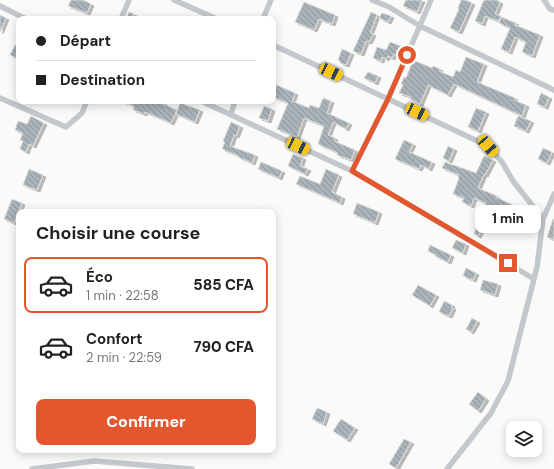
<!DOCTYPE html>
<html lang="fr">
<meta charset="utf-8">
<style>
body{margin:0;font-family:"DM Sans",sans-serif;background:#f6f6f6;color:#222;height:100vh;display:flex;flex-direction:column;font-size:15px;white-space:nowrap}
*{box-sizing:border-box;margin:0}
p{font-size:13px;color:#767676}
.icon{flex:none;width:22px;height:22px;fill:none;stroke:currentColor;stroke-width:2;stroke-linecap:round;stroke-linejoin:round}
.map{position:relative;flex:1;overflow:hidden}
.sheet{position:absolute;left:16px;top:209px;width:260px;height:244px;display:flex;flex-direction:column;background:#fff;border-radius:8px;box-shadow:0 2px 10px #0003}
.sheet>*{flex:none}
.guide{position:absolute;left:16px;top:16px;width:260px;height:88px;border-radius:8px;box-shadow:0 2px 10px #0003;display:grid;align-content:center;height:88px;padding:0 20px;background:#fff}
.buttons{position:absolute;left:506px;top:421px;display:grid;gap:8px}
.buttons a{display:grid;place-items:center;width:36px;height:36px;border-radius:8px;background:#fff;box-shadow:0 2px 10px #0003;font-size:20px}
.end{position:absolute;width:18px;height:18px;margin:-9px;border:5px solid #e4572e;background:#fff;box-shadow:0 0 0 2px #fff}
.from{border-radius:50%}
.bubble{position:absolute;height:28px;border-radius:8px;background:#fff;box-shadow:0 2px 10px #0003;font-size:13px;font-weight:800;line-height:28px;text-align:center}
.car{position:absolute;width:12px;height:24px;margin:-12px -6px;border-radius:5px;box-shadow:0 0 3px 1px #0007;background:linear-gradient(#f5c518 24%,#345 0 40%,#f5c518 0 76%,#345 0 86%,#f5c518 0)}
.guide b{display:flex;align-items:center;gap:14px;height:38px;font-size:15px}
.guide b+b{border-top:1px solid #e0e0e0}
.guide i{width:10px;height:10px;background:#222}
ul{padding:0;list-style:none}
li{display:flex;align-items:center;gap:12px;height:56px;margin:0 8px 6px;padding:0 12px;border:2px solid transparent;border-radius:8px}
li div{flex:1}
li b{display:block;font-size:15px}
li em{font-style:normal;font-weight:800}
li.current{border-color:#e4572e}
li>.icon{width:36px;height:36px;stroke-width:1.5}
h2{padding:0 20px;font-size:18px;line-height:48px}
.primary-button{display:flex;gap:8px;margin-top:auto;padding:8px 20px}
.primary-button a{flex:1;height:46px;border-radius:8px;background:#e4572e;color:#fff;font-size:16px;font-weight:800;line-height:46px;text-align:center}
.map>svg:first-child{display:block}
.building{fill:url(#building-back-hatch);stroke:#dcdcda;filter:url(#shadow)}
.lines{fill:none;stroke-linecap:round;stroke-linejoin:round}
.minor{stroke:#c3c8cc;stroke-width:5.5}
.route{stroke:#e4572e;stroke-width:5}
</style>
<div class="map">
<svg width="554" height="469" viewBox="0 0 554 469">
<defs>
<pattern id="building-back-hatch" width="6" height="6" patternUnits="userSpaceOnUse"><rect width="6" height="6" fill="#aab3b9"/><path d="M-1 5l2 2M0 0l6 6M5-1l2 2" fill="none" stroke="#8e969c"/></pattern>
<filter id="shadow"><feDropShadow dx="3" dy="2" stdDeviation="0" flood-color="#0004"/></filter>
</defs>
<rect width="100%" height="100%" fill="#fafaf8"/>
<path class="building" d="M71 0H83L91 4 87 13 68 6Z
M406 0H422L417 12 403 6Z
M461 0H466L472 3 459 32 450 28 459 9 458 8Z
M484 0H497L500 2 495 14 501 16 498 21 485 16 482 24 475 21Z
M304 2 335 15 332 24 319 19 314 30 295 22Z
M129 12 134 14 132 19H126Z
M371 12 377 15 370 33 373 34 369 42 366 41 361 54 353 51Z
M382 13 391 16 388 22 379 18Z
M0 15 6 18 0 32Z
M501 17 516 23 515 25 540 35 532 56 522 52 526 42 515 37 509 52 501 49 510 28 499 23Z
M390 42 401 46 397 55 394 54 392 58 388 56 386 59 382 57 381 61 373 58 377 47 386 50Z
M15 45 19 46V59L10 55Z
M342 49 351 53 346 65 340 63V61L338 60Z
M466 57 484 64 477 82 515 98 514 100 526 105 522 116 454 84 448 95 428 85 420 104 410 99 411 97 399 93 403 85 401 84 404 77 406 78 413 60 432 68 433 66 440 69 439 71 453 77 456 70 460 72Z
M368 72 378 76 375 83 364 78Z
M274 84 295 93 292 101 309 108 310 105 319 108 323 98 331 101 327 113 349 123 346 129 333 122 328 135 335 138 334 141 355 150 351 160 337 155 338 153 318 144 324 126 304 118 297 137 277 129 288 103 273 97Z
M541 93 549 97 545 107 537 104Z
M122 101H164L163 104 177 110 171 123 145 112 144 114 133 110 134 106Z
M180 103 200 110 195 122 176 114Z
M264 106 272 109 268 121 259 118Z
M476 108 486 112 478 131 468 127Z
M31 116 44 123 33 146 29 144 26 152 20 149 23 141 20 140 23 133 15 130 18 121 27 124Z
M518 116 531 121 526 131 514 126Z
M231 122 240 126 236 136 234 135 230 146 255 155 252 163 238 157 239 156 222 149 225 142 223 141Z
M404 140 413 144 409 152 432 162 429 169 421 165 419 169 395 159Z
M448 146 454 149 449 161 443 158Z
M543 148 552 152 547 163 538 159Z
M293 154 303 158 300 166 308 169 305 174 288 166Z
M484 156 493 160 485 175 484 174 478 188 497 196 496 197 517 207 509 223 493 217V216L485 212 486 210 483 208 486 203 474 198 471 206 462 202 464 198 453 194 459 178 458 177 459 175 442 168 445 162 476 173Z
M261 162 282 171 279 178 258 169Z
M29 169 43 175 37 190 23 185Z
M326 169 339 175 332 192 342 197 340 203 296 184 300 176 320 184Z
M12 199 22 203 14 223 4 219Z
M357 203 379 212 375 223 353 214Z
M553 219H554V240L547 237Z
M476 228 481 230 478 236 474 234Z
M456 240 466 244 463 253 452 248Z
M430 245 451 255 448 262 435 256 436 255 428 251Z
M466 268 476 273 473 280 463 276Z
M483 280 498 284 495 295 480 290Z
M418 285 436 295 430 306 412 295Z
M444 301 452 305 451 307 453 308 449 316 439 312Z
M472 318 477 321 471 332 466 329Z
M478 392 486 399 478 411 469 404Z
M317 408 327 412 323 424 312 419Z
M341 419 355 428 347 440 333 431Z
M404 439 411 442 396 468 389 464Z"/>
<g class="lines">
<path class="minor" d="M174 0 217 19
M372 0 389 7 420 26 554 90
M544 0 550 9 554 10
M0 6 26 19
M121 19 129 0
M263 19 271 0
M273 45 488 146 502 162 513 181 543 219
M0 98 66 127 82 113 87 101
M201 101 352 171 534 279
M231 114 235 101
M352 171 388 99 431 0
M32 469 94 461 192 469
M447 469 491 413 508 381 537 267 543 219 554 194"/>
</g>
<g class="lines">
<path class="route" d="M407 55 388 99 352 171 508 263"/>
</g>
</svg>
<div class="buttons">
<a><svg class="icon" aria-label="layers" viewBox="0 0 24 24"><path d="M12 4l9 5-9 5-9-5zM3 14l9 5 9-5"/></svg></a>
</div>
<i class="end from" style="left:407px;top:55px"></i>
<i class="end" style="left:508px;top:263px"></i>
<div class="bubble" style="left:475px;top:205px;width:66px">1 min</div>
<i class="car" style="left:331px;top:72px;rotate:115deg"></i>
<i class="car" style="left:417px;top:112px;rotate:115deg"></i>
<i class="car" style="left:298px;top:146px;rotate:115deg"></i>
<i class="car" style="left:488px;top:146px;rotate:139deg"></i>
<div class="guide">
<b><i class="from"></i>Départ</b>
<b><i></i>Destination</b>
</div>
<section class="sheet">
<h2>Choisir une course</h2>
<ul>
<li class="current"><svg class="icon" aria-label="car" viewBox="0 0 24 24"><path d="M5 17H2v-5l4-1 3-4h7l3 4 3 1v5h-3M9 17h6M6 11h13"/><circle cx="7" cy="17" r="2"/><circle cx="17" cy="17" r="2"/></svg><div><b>Éco</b><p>1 min · 22:58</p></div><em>585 CFA</em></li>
<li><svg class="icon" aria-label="car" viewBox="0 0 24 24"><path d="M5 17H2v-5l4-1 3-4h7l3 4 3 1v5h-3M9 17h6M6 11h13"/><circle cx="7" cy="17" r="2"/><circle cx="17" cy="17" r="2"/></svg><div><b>Confort</b><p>2 min · 22:59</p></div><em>790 CFA</em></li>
</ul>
<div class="primary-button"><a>Confirmer</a></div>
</section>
</div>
